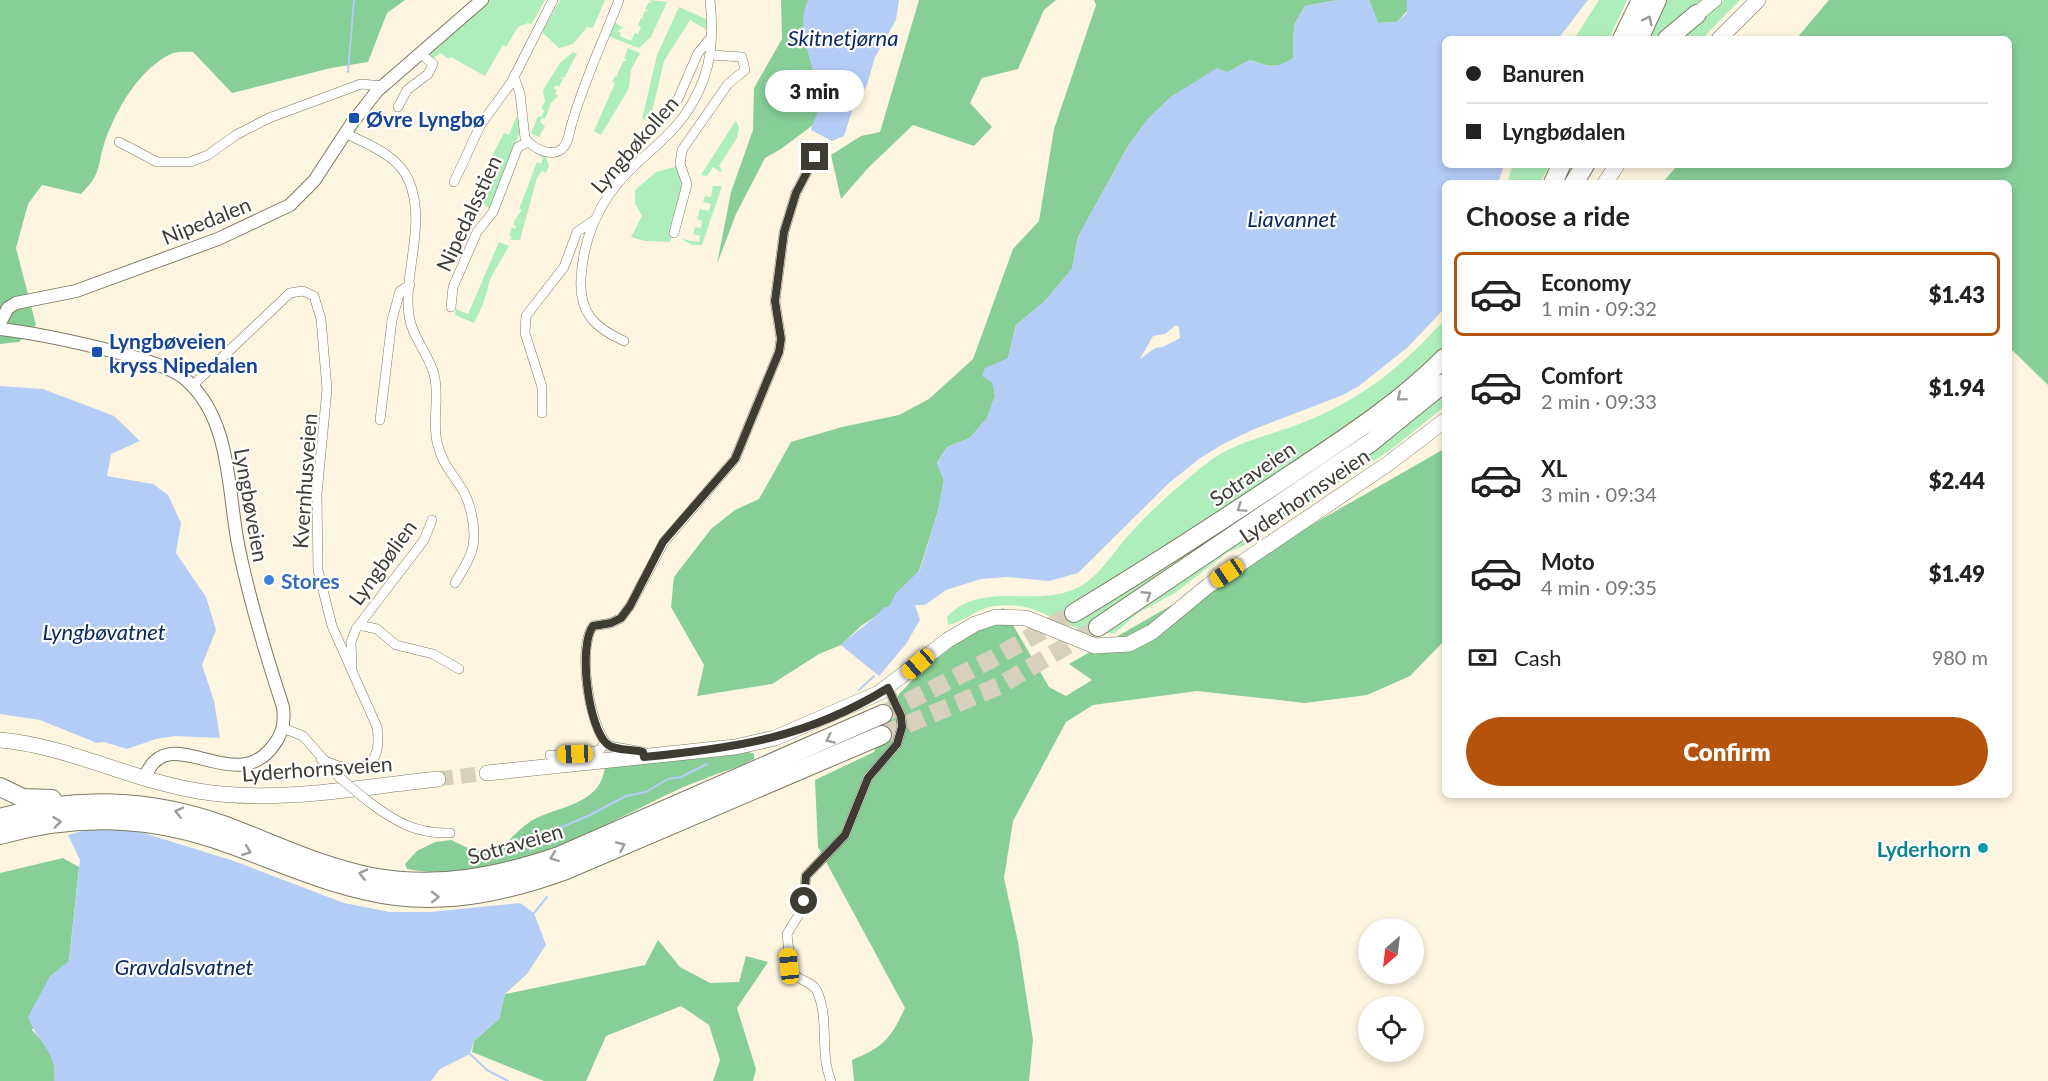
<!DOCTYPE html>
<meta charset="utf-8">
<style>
body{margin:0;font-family:Lato,sans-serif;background:#f6f6f6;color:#222;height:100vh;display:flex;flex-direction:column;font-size:22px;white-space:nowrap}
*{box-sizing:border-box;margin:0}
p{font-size:20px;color:#767676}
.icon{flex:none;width:33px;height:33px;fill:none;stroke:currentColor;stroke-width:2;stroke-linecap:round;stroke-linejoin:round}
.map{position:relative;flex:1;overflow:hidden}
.drawer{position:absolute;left:1442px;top:180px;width:570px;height:618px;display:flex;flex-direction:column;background:#fff;border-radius:9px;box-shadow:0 3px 9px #0003}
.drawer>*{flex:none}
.hud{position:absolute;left:1442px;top:36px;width:570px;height:132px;border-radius:9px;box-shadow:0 3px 9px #0003;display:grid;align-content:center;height:132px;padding:0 24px;background:#fff}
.needle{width:39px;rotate:208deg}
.controls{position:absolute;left:1358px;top:918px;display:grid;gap:12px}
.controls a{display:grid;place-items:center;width:66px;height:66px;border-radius:50%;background:#fff;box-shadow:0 3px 9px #0003;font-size:30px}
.end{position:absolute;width:27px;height:27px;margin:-14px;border:8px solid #3e3b32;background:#fff;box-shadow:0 0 0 3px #fff}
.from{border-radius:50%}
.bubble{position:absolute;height:42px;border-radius:21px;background:#fff;box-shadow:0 3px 9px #0003;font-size:20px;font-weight:800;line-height:42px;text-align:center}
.car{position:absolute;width:18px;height:36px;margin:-18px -9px;border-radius:8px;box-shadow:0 0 4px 2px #0007;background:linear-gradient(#f5c518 24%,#345 0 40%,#f5c518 0 76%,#345 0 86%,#f5c518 0)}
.hud b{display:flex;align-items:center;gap:21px;height:57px;font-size:22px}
.hud b+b{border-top:2px solid #e0e0e0}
.hud i{width:15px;height:15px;background:#222}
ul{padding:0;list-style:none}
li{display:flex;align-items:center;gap:18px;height:84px;margin:0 12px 9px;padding:0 12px;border:3px solid transparent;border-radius:9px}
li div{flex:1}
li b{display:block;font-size:22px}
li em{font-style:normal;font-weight:800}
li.active{border-color:#b45309}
li>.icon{width:54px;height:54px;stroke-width:1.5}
h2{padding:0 24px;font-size:27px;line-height:72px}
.pay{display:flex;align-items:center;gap:15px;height:66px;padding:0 24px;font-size:22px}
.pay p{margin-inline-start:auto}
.primary-button{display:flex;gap:12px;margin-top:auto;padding:12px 24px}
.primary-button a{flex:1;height:69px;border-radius:36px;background:#b45309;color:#fff;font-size:24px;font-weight:800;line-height:69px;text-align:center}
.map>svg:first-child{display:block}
.green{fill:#aeeebb}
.forest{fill:#87ce97}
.water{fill:#b4cdf6;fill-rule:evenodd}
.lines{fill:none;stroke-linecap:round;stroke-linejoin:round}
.stream{stroke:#b4cdf6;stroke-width:2}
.primary-tunnel{stroke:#d7d0bc;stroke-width:15;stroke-dasharray:15 8;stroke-linecap:butt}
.motorway-tunnel{stroke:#d7d0bc;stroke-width:18;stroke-dasharray:18 9;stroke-linecap:butt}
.minor-casing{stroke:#7f7864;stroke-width:10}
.tertiary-casing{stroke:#7f7864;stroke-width:14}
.primary-casing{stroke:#7f7864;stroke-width:16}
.motorway-casing{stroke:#7f7864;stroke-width:20}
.minor{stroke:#fff;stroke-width:9}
.tertiary{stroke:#fff;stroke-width:12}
.primary{stroke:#fff;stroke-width:15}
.motorway{stroke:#fff;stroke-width:18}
.minor-bridge-casing{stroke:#7f7864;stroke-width:10;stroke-linecap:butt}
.minor-bridge{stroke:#fff;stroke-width:9}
.oneway{stroke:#9e9d98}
.route{stroke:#3e3b32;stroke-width:8}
.transit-dot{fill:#1a4fb4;stroke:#fff;stroke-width:2}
.shop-dot{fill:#3f7fe0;stroke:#fff;stroke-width:2}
.culture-dot{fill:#0f9aa8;stroke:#fff;stroke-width:2}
.labels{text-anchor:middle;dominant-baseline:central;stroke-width:4.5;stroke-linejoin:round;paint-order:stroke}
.transit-label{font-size:21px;font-weight:bold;fill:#164399;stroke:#fff;text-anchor:start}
.street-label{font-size:21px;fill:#3e3b32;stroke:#fff}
.shop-label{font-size:21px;font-weight:bold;fill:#366cbe;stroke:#fff;text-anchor:start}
.culture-label{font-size:21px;font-weight:bold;fill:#0d838f;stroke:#fff;text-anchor:end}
.water-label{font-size:22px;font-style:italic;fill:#082a64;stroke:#fff}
</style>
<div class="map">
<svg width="2048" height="1081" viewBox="0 0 2048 1081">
<rect width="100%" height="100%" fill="#fdf5df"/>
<path class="green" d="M487 0H545L531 25 528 23 518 27 506 47 503 45 485 76 451 57 449 59 440 53 433 59 428 53Z
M560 0H605L593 28 587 27 573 44 559 48 542 32Z
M649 0 667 2 651 37 639 48 608 36 614 22 623 28 617 31 621 33 620 36 631 41 635 33 638 34 641 27 638 25 641 18 645 19 642 17 645 11 650 12 645 9 649 2 653 3Z
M1599 0H1627L1609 39H1574Z
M1665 0H1703L1660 39H1646Z
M1724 0H1740L1702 39H1675Z
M679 7 706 19 707 30 690 20 664 61 651 116 655 117 654 122 642 119 657 55Z
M628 48 640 53 631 70 629 88 601 135 594 131 615 83 612 82 615 76 619 77 617 75 623 62 627 60 624 59Z
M573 52 577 54 564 78 559 76 563 79 559 87 557 85 553 88 557 90 555 94 558 96 551 103 545 119 542 118 540 122 545 126 539 137 531 133 538 116 541 117 544 111 541 108 545 102 543 90 560 63Z
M516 117 519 120V134L490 209 474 197 478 190H483L479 188 492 164 497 166 498 164 490 160 504 133 509 135Z
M736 120 739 128 737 138 719 166 722 170 720 172 713 167 707 176 701 175Z
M540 153 545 154 549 166 546 173 542 171 537 178 520 240H510L512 237 509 236 512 227 515 229 516 226 513 225 515 219 519 220 516 218 522 210 519 209 531 178 534 179 531 177 537 162 541 164 543 158 539 155Z
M1513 165H1549L1540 183H1507Z
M678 166 684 187 670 242 645 241 631 237 642 216 635 203V190L656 172Z
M713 186H722L702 245H693L681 239 699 242 700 236 693 234 695 227 701 228 702 221 697 219 700 209 709 211 711 204 703 202 705 196 711 197Z
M499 242 509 246 491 277 483 304 474 323 455 315 456 309 468 314Z
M1444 320V346C1402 395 1343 430 1290 465 1220 512 1152 560 1079 601L1070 612 1074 616 1095 608 1218 532 1217 530 1396 409 1444 367V374C1343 463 1222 537 1109 609L1100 617 1099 625 1109 627 1140 607 1414 420 1444 394V407L1393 448 1348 478 1320 491 1313 502 1261 531 1251 543 1228 552 1175 593 1138 613 1115 633C1105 633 1093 633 1083 630 1049 620 1035 601 995 606 977 608 964 622 948 625L947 617C981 580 1038 608 1077 588 1098 578 1112 554 1127 537 1151 510 1179 485 1207 463 1234 442 1268 436 1299 424 1358 402 1402 367 1444 320Z"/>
<path class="forest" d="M0 0H405L387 13 368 62 331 68 232 93 193 52C186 52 177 51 171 54 139 69 116 110 105 141 96 169 103 171 81 194L42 185 28 204 16 248 36 325 19 342 0 344Z
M781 0H816L829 113 781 149 765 158 736 214 717 264 731 192 753 130 754 88 782 39Z
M919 0H1056L1044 10 1018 69 982 78 970 103 992 127 974 146 913 125 868 168 841 199 831 155 861 136 880 132Z
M1094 0H1338L1305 6 1294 25 1293 58C1278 70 1267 66 1250 60L1228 72 1172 96 1148 119 1128 146 1078 237 1072 269 1045 301 1016 325 1008 358 993 382 995 396 987 418 970 438 947 447 937 463 944 480 938 511 919 571 889 607 861 626 841 645 819 654 772 684 697 696 704 665 671 607 674 577 711 529 735 510 759 499 791 442 842 427 899 415 929 399 973 359 1013 249 1039 221 1054 129 1096 5Z
M1369 0H1407L1408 10 1397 22 1378 23Z
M1829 0H2048V385L2009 347 2008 183H1662L1678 165H2008V39H1796Z
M1444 449V641L1410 676 1367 695 1305 703 1197 691 1093 705 1066 722 1013 821 1004 878 1018 942 1033 1040 1029 1081H854L852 1060C884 1047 891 1038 905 1008L818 847 815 780 874 752 899 694 954 638 1003 608 1049 687 1066 696 1092 680 1069 664Z
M749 752 754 754V759L742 765C717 774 691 783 666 795 586 834 500 886 407 869L405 864 417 851 435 842 451 840 472 850H501C510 839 519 829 531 821 559 805 600 806 605 767Z
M63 858 79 867 69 961 32 1030C46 1045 58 1059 54 1081H0V873Z
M658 940 680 967 710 983 739 982 746 956 768 962 737 1008 756 1069 753 1081H713L720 1060 709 1025 681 1006 606 1036 586 1081H544L472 1052 474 1041 499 1019 505 994 645 965Z"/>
<path class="water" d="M808 0H899L896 20 875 57 867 85 852 111 844 136 832 141 811 130C813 122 819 112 819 103 818 69 793 33 808 0Z
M1338 0H1369L1378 23 1397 22 1407 13V0H1588L1558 39H1444V165H1504L1498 183H1444V309L1408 347 1359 386 1343 395 1252 430 1223 444 1199 459 1169 483 1078 573 1049 581 1007 577 981 579 946 590 925 605H915L920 620 906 644 879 676 841 645C849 637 881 614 884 607H889L896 593 920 570 938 511 944 480 937 464 947 447 970 438 987 418 995 396 992 382 982 376 985 368 1008 358 1016 325 1045 301 1072 269 1078 237 1128 146 1148 119 1172 96 1217 68 1228 72 1250 60C1267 66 1278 70 1293 58L1294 25 1305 6ZM1176 325 1179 327 1180 338 1163 347 1155 348 1140 359 1153 336 1165 334Z
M0 386 43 389 114 416 140 441 111 454 107 476 153 484 168 495 181 523 176 553 206 597 216 630 202 665 214 701 220 738 175 736 156 739 127 749 104 742 97 743 40 720 0 714Z
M111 823 234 861 344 903 390 912H430L520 903 534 913 546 945 527 974 505 994 499 1019 474 1041 470 1054 440 1069 431 1081H54C59 1053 36 1041 28 1017L50 976 69 961 80 860 68 835Z"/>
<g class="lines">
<path class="stream" d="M348 72 354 0
M859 690 874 676
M530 851 533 839 588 816 626 796 646 792 668 779 681 777 707 764
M534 913 547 897
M470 1054 487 1070 508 1081"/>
<path class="primary-tunnel" d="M438 779 487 773"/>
<path class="motorway-tunnel" d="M883 714 990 660 1074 613
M882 735 999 686 1098 627"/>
<defs>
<path id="minor" d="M514 76 520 94 525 138C533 148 550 158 562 149 569 143 569 131 572 123 584 81 603 41 619 0
M678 99 698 53 712 36
M398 107 407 90 428 74 433 64 420 53
M345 133C369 145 398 155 409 181 427 225 403 271 409 316 412 337 428 353 434 374 440 396 432 419 437 442 442 464 451 471 462 489 471 503 476 530 473 546 471 559 461 572 455 583
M119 142 157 162H190L208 155 236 135 269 118 361 84 383 86
M454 182 481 124 511 83 553 0
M674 233 687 184 680 164 682 150 728 84 745 70 742 57 711 55
M451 307 453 287 477 232 493 212 518 147 528 142
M624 341C595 328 579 313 581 279 583 239 599 201 628 172 651 149 677 131 693 102 712 69 714 37 710 0
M192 386 290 293 303 291 314 296 321 319 327 389 317 494 318 570 332 626 377 727C384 773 354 775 321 759
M542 413V387L525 333 526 316 564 267 577 232 593 221
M380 420 392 320 400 291 410 285
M359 625 377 629 396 645 433 654 459 669
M352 666 351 642 356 629 424 540 432 520
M283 728 303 736 340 778
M550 755H577
M644 756 643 752 609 746C589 728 577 648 593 626L611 623 621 618 630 606 664 542 735 459 779 352 781 339 775 301 784 232 796 193 815 157 806 152
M577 764V755L600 750 605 742
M369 802C396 822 416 834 450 833
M831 1081C819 1052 830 1020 817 991 812 981 798 981 791 971L787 934 803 908 806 876 845 835 868 778 897 744 902 727 901 716 888 688"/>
<path id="tertiary" d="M0 323 8 308 16 303 76 291 218 239 290 205 314 181 352 123 377 91 482 0
M0 329C36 333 159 357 184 378 233 419 227 493 239 549 250 602 266 655 283 707 285 722 283 734 273 746 234 799 168 717 145 777"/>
<path id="primary" d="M1697 14 1714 0
M1719 39 1758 0
M1605 183 1617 165
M0 740C68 746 131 780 198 791 277 804 360 787 438 779
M487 773 735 747 775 738 879 693 948 640 975 624 996 617 1026 618 1095 646 1129 644 1152 632 1209 585 1389 463 1444 421"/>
<path id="motorway" d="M1622 39 1641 0
M1639 39 1657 0
M1667 39 1697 14
M1553 183 1561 165
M1574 183 1585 165
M1074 613C1149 568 1221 521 1293 473 1345 438 1400 403 1444 358
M1098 627 1370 443 1444 383
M0 787 23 798 52 799
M0 818C73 796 151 799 223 825 272 843 320 867 372 877 437 889 498 877 559 856L883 714
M0 835C72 814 143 815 215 839 275 859 332 888 396 896 455 903 511 890 566 870L882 735"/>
</defs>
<use href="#minor" class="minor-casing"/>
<use href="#tertiary" class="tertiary-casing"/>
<use href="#primary" class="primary-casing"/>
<use href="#motorway" class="motorway-casing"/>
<use href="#minor" class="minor"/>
<use href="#tertiary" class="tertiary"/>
<use href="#primary" class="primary"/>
<use href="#motorway" class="motorway"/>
<defs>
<path id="minor-bridge" d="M340 778 369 802"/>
</defs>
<use href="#minor-bridge" class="minor-bridge-casing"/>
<use href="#minor-bridge" class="minor-bridge"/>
</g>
<defs><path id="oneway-chevron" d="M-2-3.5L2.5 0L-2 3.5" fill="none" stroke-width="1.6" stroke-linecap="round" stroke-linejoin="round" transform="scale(1.5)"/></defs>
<g class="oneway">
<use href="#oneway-chevron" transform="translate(1648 20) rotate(-64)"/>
<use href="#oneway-chevron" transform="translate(1401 397) rotate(141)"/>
<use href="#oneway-chevron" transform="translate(1241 508) rotate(146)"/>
<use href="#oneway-chevron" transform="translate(1147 595) rotate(-33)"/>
<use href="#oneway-chevron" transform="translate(830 739) rotate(156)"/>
<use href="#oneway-chevron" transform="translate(179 812) rotate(-167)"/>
<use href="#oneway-chevron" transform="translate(57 822) rotate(-7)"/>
<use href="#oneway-chevron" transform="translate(621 846) rotate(-24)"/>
<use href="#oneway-chevron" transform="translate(247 851) rotate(21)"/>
<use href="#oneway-chevron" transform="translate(554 857) rotate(160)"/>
<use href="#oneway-chevron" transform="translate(363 874) rotate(-167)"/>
<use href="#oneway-chevron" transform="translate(435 897) rotate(-1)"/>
</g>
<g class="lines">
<path class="route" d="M804 901 806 876 845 835 868 778 897 744 902 727 901 716 888 688C807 738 736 748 644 757L643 752C633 749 615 751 607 744 588 727 578 646 593 626L611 623 621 618 630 606 663 542 735 459 779 352 781 339 775 301 784 232 796 193 815 157"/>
</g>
<g class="transit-dot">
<rect x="348" y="112" width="12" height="12" rx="3"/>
<rect x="91" y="346" width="12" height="12" rx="3"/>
</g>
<circle class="shop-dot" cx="269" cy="580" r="6"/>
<circle class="culture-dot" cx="1983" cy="848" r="6"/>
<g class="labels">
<g class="transit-label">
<text x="366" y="118">Øvre Lyngbø</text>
<text x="109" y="340">Lyngbøveien<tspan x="109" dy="24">kryss Nipedalen</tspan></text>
</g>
<g class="street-label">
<text transform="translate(634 144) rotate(-49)">Lyngbøkollen</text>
<text transform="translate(468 213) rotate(-65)">Nipedalsstien</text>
<text transform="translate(206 220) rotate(-22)">Nipedalen</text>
<text transform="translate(1252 473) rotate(-34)">Sotraveien</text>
<text transform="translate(304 481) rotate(-86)">Kvernhusveien</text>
<text transform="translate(1304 495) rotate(-34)">Lyderhornsveien</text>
<text transform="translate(252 505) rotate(80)">Lyngbøveien</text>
<text transform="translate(382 562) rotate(-54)">Lyngbølien</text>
<text transform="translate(317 768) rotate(-4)">Lyderhornsveien</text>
<text transform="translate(515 843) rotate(-16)">Sotraveien</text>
</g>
<g class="shop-label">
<text x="281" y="580">Stores</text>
</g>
<g class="culture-label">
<text x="1971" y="848">Lyderhorn</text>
</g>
<g class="water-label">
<text x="843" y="37">Skitnetjørna</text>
<text x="1292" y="218">Liavannet</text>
<text x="104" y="631">Lyngbøvatnet</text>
<text x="184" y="966">Gravdalsvatnet</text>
</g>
</g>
</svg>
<div class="controls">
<a><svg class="needle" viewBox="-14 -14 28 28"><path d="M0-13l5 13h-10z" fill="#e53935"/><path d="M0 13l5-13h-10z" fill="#767676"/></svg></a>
<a><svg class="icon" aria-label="locate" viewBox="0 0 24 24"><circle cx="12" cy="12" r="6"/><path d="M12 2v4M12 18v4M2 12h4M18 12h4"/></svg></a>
</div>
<i class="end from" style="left:804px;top:901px"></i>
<i class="end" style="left:815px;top:157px"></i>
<div class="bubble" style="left:765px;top:70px;width:99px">3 min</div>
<i class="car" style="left:1227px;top:573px;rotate:236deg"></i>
<i class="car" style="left:918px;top:664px;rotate:229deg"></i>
<i class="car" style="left:575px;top:754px;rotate:268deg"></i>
<i class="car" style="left:789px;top:966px;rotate:354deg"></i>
<div class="hud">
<b><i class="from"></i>Banuren</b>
<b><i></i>Lyngbødalen</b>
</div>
<section class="drawer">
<h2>Choose a ride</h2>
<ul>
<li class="active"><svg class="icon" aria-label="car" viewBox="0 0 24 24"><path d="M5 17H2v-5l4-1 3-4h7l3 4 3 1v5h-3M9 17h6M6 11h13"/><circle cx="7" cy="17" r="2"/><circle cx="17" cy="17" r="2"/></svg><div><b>Economy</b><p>1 min · 09:32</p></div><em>$1.43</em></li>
<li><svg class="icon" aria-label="car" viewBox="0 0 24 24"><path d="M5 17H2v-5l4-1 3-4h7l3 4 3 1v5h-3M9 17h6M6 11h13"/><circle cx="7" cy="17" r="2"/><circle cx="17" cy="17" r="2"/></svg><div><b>Comfort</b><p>2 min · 09:33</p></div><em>$1.94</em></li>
<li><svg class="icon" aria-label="car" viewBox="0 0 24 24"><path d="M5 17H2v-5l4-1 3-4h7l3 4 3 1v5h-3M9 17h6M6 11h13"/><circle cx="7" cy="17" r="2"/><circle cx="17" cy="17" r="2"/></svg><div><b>XL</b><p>3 min · 09:34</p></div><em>$2.44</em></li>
<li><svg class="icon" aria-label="car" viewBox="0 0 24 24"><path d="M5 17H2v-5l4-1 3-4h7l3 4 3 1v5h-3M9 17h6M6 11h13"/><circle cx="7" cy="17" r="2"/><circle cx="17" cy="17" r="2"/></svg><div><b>Moto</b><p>4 min · 09:35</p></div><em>$1.49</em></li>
</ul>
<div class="pay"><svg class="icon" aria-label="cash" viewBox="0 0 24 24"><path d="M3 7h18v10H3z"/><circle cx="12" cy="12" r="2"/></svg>Cash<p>980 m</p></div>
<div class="primary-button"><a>Confirm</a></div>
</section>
</div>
